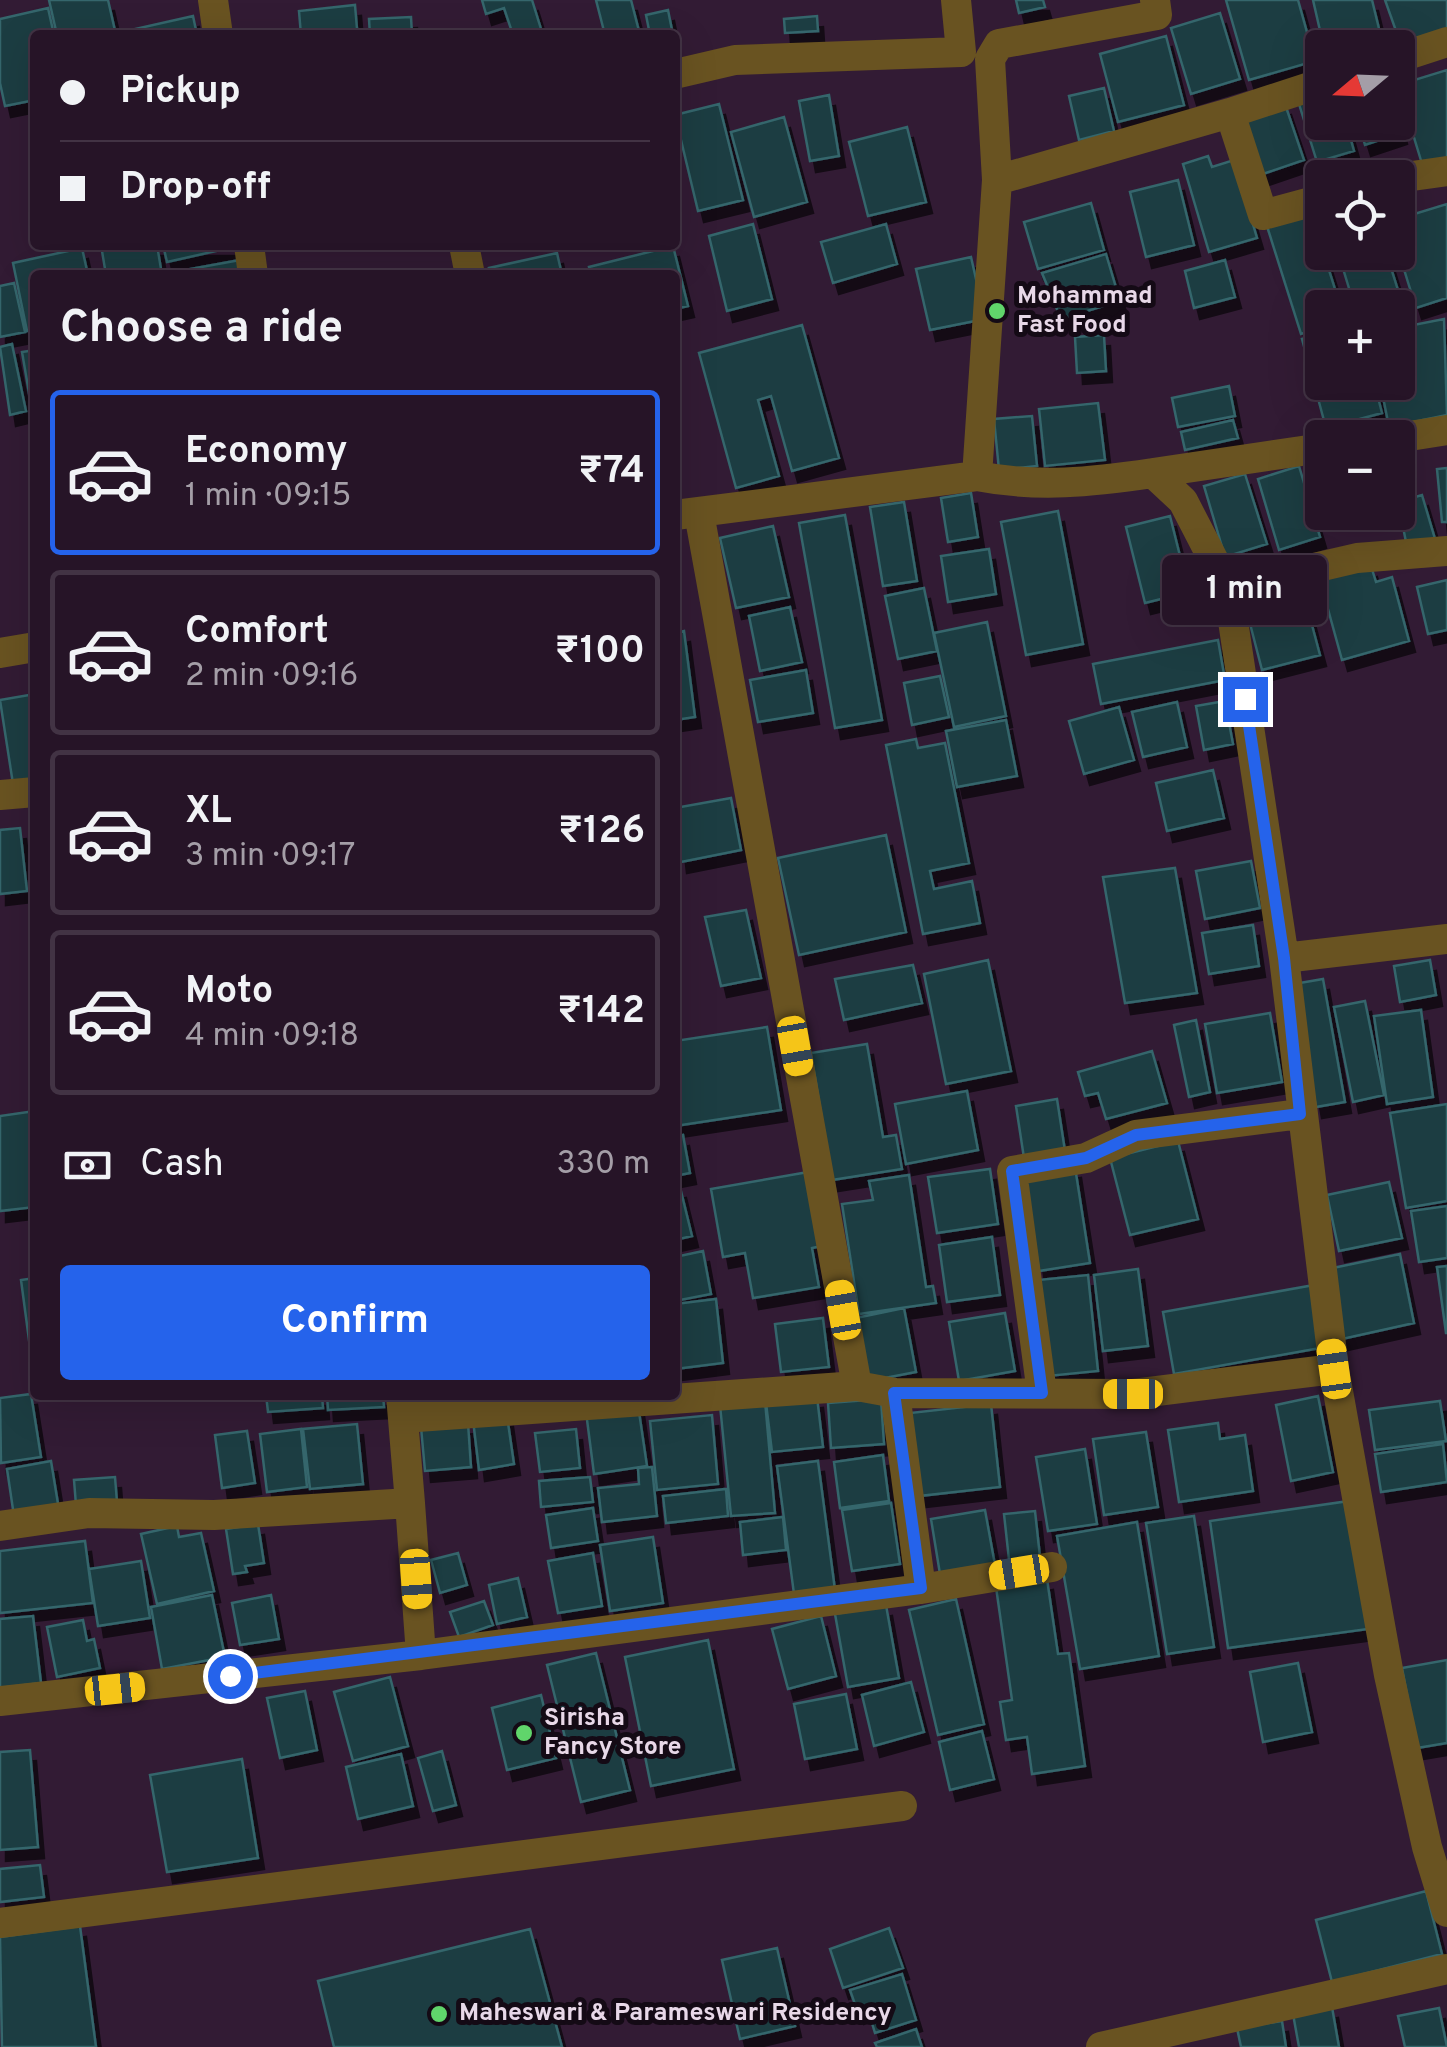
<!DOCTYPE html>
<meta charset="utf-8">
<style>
body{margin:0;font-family:Overpass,sans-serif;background:#2e1d2f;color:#f1f3f6;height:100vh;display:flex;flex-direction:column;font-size:38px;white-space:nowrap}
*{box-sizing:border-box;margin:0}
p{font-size:32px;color:#a49ea7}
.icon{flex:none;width:55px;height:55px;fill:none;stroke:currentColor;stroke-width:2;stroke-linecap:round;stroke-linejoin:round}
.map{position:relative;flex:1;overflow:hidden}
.drawer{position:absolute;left:30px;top:270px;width:650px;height:1130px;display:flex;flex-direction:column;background:#261427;border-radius:10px;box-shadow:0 10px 40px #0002,0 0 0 2px #423344}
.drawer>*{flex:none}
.banner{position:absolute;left:30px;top:30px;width:650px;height:220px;border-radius:10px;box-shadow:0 10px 40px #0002,0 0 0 2px #423344;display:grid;align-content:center;height:220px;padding:0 30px;background:#261427}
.needle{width:65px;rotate:251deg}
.buttons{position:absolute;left:1305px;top:30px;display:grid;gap:20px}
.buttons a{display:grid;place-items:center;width:110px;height:110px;border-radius:10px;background:#261427;box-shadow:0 10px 40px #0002,0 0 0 2px #423344;font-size:50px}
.end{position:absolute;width:45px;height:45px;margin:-22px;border:12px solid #2563eb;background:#fff;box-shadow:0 0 0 5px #fff}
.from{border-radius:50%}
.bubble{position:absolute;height:70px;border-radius:10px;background:#261427;box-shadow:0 10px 40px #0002,0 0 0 2px #423344;font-size:32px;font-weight:700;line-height:70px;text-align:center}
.car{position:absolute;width:30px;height:60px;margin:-30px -15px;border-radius:12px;box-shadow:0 0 8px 2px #0007;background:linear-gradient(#f5c518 24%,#345 0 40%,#f5c518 0 76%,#345 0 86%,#f5c518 0)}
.banner b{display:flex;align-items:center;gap:35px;height:95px;font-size:38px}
.banner b+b{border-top:2px solid #423344}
.banner i{width:25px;height:25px;background:#f1f3f6}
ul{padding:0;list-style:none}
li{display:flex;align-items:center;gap:30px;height:165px;margin:0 20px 15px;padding:0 10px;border:5px solid #423344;border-radius:10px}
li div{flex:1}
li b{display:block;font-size:38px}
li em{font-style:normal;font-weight:700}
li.selected{border-color:#2563eb}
li>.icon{width:90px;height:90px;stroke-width:1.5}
h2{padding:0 30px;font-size:45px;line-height:120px}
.pay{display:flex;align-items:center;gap:25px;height:110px;padding:0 30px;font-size:38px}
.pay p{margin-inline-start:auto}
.action{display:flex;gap:20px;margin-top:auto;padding:20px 30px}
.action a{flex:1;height:115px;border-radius:10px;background:#2563eb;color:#fff;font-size:40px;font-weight:700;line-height:115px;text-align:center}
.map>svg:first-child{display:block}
.building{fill:#1b3e42;stroke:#34666c;stroke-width:2.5;filter:url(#shadow)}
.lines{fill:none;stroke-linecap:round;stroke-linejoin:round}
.minor{stroke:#695321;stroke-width:30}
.route{stroke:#2563eb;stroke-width:12}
.poi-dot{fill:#60d56b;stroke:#140a15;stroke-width:4}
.labels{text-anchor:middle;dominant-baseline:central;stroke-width:10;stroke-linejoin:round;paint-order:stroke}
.poi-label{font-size:25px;font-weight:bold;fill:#e8d8e8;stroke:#140a15;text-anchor:start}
</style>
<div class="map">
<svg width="1447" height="2047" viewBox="0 0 1447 2047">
<defs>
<filter id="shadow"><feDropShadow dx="6" dy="11" stdDeviation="0" flood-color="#0009"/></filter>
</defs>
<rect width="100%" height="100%" fill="#321b34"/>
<path class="building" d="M49 0H108L116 35H57Z
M482 0H532L541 29 513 35 504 8 486 14Z
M596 0H631L640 35H605Z
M1016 0H1043L1045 7 1019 13Z
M1226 0H1298L1315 61 1249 80Z
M1313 0H1372L1383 45 1324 48Z
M1385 0H1447V29L1401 45Z
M355 5 357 29 301 35 299 11Z
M48 8 54 35H35V100L5 106 0 83V19Z
M668 10 673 35H650L646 15Z
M1220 13 1240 79 1191 94 1171 28Z
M193 16 197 35H122V32Z
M817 16 818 31 785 33 784 19Z
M411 17 412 35H370L369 19Z
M1166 36 1184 105 1118 122 1100 54Z
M1447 70V159L1423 167 1398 85Z
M1104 88 1114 131 1079 140 1069 96Z
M829 95 839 156 810 161 799 101Z
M1322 98V122H1346L1354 151 1317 162 1299 104Z
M719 104 743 200 698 211 675 115Z
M1285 104 1304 160 1260 175 1242 119Z
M784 117 807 202 754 217 731 132Z
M1358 122H1398L1401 133 1365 145Z
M907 127 926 202 868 216 849 142Z
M1208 156 1212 167 1234 160 1257 238 1209 252 1183 164Z
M1178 180 1194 245 1146 257 1130 192Z
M1091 203 1104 250 1038 269 1024 222Z
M1447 204V298L1416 308 1398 250V219Z
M1310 210 1341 308H1322V327L1301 334 1266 223Z
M753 224 772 299 727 311 709 236Z
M886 224 897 264 833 283 821 242Z
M101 245H157L162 275H106Z
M163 245H234V247L167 262Z
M673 246 688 306 675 309V275H591L589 267Z
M82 248 88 275H35V329L27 331 13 263Z
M1338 252H1386L1402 303 1355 308Z
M557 253 562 275H491L489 268Z
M1106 254 1120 301 1061 319 1042 273Z
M971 257 985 319 930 330 916 269Z
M240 260 243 275H163V274Z
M1225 260 1235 297 1194 308 1185 271Z
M14 283 25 332 0 337V286Z
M1444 319 1447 415 1389 427 1380 382H1398V328Z
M802 325 839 458 792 471 771 396 758 400 779 476 736 488 699 353Z
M1322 334V382H1374L1382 413 1326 428 1302 339Z
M1104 335 1106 371 1077 373 1075 337Z
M12 344 26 411 10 415 0 347Z
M35 350V428L22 352Z
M1229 386 1235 416 1178 427 1172 398Z
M1098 403 1105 460 1045 466 1039 409Z
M1032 416 1037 466 999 470 994 419Z
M1233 420 1238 438 1185 450 1181 432Z
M1299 466 1320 537 1279 550 1258 479Z
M1447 468V522H1442L1437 469Z
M1245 474 1267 544 1225 557 1204 486Z
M971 493 978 537 948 542 941 498Z
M1422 495 1435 539 1407 547 1398 502Z
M904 502 917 581 883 586 870 507Z
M1058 511 1083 644 1026 655 1001 522Z
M845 515 882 720 835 728 799 523Z
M1170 516 1189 592 1145 603 1126 527Z
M773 526 789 597 736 608 720 538Z
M989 549 996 594 948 602 941 556Z
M1371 566 1376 582 1392 577 1409 641 1342 660 1320 580Z
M1447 580V630L1428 634 1417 587Z
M1301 584 1320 655 1262 670 1247 612 1267 607 1263 594Z
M924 588 937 651 898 659 885 596Z
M790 607 802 662 760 671 749 616Z
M987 622 1006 716 954 727 934 633Z
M684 631 695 717 675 720V633Z
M1218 640 1225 680 1101 704 1093 664Z
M806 670 813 713 758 722 750 680Z
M940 676 949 717 912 725 904 683Z
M35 694V780L13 784 0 700Z
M1225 701 1233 744 1204 750 1196 706Z
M1177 702 1187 747 1143 757 1132 712Z
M1119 707 1134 760 1084 774 1069 721Z
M1006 720 1017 776 957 787 946 731Z
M916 739 918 748 945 743 969 863 930 871 934 889 972 881 980 923 923 934 886 745Z
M1213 770 1224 818 1167 831 1156 783Z
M731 798 741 850 681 862 675 808Z
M20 828 27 891 0 894V830Z
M886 835 906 932 799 955 778 858Z
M1251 861 1260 908 1205 919 1196 871Z
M1175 868 1197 993 1125 1003 1103 877Z
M746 910 761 978 721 986 705 917Z
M1253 925 1259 966 1209 974 1202 933Z
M988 960 1011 1071 946 1084 924 974Z
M1430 960 1436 995 1400 1002 1394 966Z
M913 965 922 1003 844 1020 835 979Z
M1323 979 1345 1102 1316 1107 1294 984Z
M1365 1001 1384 1095 1353 1102 1334 1007Z
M1421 1010 1433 1097 1387 1104 1374 1016Z
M1270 1013 1282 1082 1217 1093 1205 1024Z
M1196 1020 1210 1092 1189 1097 1174 1025Z
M767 1027 781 1110 675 1126V1041Z
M867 1044 883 1137 896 1135 902 1169 832 1180 811 1053Z
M1152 1051 1167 1103 1106 1119 1098 1093 1085 1096 1078 1072Z
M967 1091 978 1150 906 1164 895 1104Z
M1057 1099 1065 1151 1024 1158 1016 1106Z
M1447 1104V1201L1406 1208 1390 1113Z
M35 1111V1207L0 1211V1116Z
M683 1135 690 1173 675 1176V1137Z
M1178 1141 1198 1219 1130 1235 1110 1158Z
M1075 1167 1090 1263 1039 1271 1025 1175Z
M990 1169 998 1224 937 1233 928 1177Z
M814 1171 827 1245 812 1248 819 1287 753 1298 745 1253 723 1257 711 1189Z
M909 1175 926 1287 933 1286 936 1303 859 1314 842 1204 873 1200 869 1181Z
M1389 1182 1402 1238 1339 1251 1327 1195Z
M680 1187 692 1236 675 1240V1188Z
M1447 1206V1258L1419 1262 1411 1211Z
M992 1237 1000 1295 947 1302 939 1245Z
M703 1251 711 1294 675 1301V1257Z
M1400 1254 1414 1323 1342 1339 1328 1269Z
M1447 1266V1333H1446L1437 1267Z
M1138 1269 1148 1346 1103 1351 1094 1275Z
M1088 1275 1098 1371 1048 1376 1038 1280Z
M35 1278V1370H33L21 1280Z
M1314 1285 1326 1347 1174 1374 1163 1312Z
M716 1299 723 1363 675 1369V1304Z
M904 1308 916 1372 869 1381 856 1318Z
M1005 1313 1015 1371 959 1381 949 1322Z
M823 1318 829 1367 781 1372 775 1324Z
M31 1394 41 1457 1 1463 0 1398Z
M266 1395H322L323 1408 268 1412Z
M327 1395H383L384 1407 328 1410Z
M1318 1396 1333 1472 1291 1481 1276 1405Z
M817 1397 823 1447 772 1452 766 1403Z
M881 1399 884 1444 831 1448 828 1403Z
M765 1401 775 1513 731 1516 720 1405Z
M1440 1401 1446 1441 1375 1450 1369 1410Z
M991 1404 1000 1487 919 1496 910 1413Z
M638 1405 647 1466 594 1474 586 1412Z
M712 1415 718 1484 657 1490 650 1421Z
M507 1416 514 1464 479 1470 473 1420Z
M468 1423 471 1467 425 1471 421 1427Z
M1218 1423 1220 1439 1245 1435 1253 1491 1179 1502 1168 1430Z
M357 1424 363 1484 310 1489 303 1429Z
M301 1429 307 1487 267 1492 260 1434Z
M576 1429 580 1468 540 1472 535 1433Z
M247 1431 255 1483 222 1488 215 1435Z
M1146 1432 1158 1507 1104 1515 1093 1439Z
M1443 1444 1447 1482 1381 1492 1375 1454Z
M1085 1449 1097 1524 1048 1531 1036 1457Z
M883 1455 889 1501 840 1508 834 1462Z
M51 1461 60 1516 15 1523 7 1469Z
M818 1461 835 1590 794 1594 777 1466Z
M652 1467 657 1516 602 1522 598 1488 639 1484 638 1468Z
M115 1477 117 1502 76 1505 74 1480Z
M590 1477 593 1502 541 1507 539 1481Z
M726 1489 728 1516 666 1523 663 1496Z
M1349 1501 1368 1629 1228 1648 1210 1521Z
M891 1503 900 1564 852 1571 842 1510Z
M593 1508 598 1541 551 1548 546 1515Z
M985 1510 995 1565 940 1574 931 1519Z
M1035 1511 1040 1557 1009 1560 1004 1514Z
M1194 1516 1214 1647 1167 1654 1146 1523Z
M783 1517 786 1550 743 1555 740 1522Z
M1137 1522 1159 1656 1080 1669 1057 1536Z
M258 1524 264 1563 245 1566 247 1572 233 1574 226 1529Z
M177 1526 179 1537 201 1533 214 1591 157 1604 141 1534Z
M653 1537 663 1603 610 1611 600 1545Z
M85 1541 93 1603 0 1613V1551Z
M458 1553 467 1585 440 1593 431 1560Z
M593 1553 602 1606 558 1613 548 1561Z
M141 1561 150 1618 98 1626 89 1569Z
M518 1578 527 1617 497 1624 489 1585Z
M1047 1579 1058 1654 1069 1653 1085 1766 1032 1774 1027 1737 1006 1740 1000 1702 1012 1700 996 1587Z
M212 1595 225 1657 162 1669 151 1607Z
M271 1595 279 1639 240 1645 232 1603Z
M956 1599 984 1724 938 1735 909 1610Z
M484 1601 493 1625 459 1637 450 1612Z
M886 1605 899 1678 848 1687 835 1614Z
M33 1616 41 1683 0 1688V1619Z
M821 1616 836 1676 788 1689 772 1629Z
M83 1620 87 1641 94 1639 100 1668 57 1677 47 1627Z
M708 1640 734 1769 651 1786 625 1657Z
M596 1653 630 1790 581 1802 547 1665Z
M1447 1660V1743L1417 1748 1402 1668Z
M1298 1663 1312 1732 1263 1742 1250 1672Z
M390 1677 408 1746 353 1761 334 1692Z
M911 1682 924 1732 874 1746 862 1695Z
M305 1691 317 1750 280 1758 267 1698Z
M846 1694 857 1749 805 1759 794 1704Z
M541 1695 556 1758 507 1770 492 1708Z
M982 1731 994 1779 950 1790 939 1742Z
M30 1750 38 1847 0 1850V1752Z
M442 1751 456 1805 433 1811 418 1758Z
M401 1754 413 1806 358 1819 346 1767Z
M242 1759 258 1858 167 1872 150 1775Z
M40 1865 44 1897 0 1902V1869Z
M1426 1891 1442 1954 1332 1982 1316 1920Z
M80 1926 96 2047H2L0 1937Z
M889 1928 903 1968 843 1988 830 1949Z
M530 1929 562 2047H334L318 1981Z
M777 1948 795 2026 740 2039 722 1960Z
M902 1974 916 2020 875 2033 868 2010 858 2013 850 1990Z
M1332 2007 1339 2047H1299L1293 2014Z
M1439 2008 1447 2047H1405L1398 2016Z
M1282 2021 1286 2047H1241L1237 2028Z
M916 2029 922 2047H877L875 2043Z"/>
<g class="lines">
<path class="minor" d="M213 0 218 35
M1398 58 1447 42
M675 74 735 60 961 52 956 0
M1230 113 1322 83
M1398 178 1447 171
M997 180 1230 113 1263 215 1322 199
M249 245 253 275
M464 245 470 275
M1397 438 1447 430
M1153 473 1322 448
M977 476C1038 488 1092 482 1153 473L1183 501 1228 588 1284 958 1334 1369 1389 1675 1427 1847 1447 1912
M675 515 977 476 997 180 990 59 999 44 1157 15 1155 0
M1228 588 1357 558 1447 551
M0 653 35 647
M0 795 35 792
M1284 958 1447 939
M895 1393 1133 1394 1334 1369
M1042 1393 1012 1171 1086 1158 1136 1135 1300 1114
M403 1418 857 1386
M410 1503 421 1655
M0 1526 89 1513 214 1515 410 1503 401 1395
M921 1589 1052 1567
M0 1701 421 1655 921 1589 895 1393 857 1386 699 513
M0 1923 902 1806
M1101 2047 1447 1969"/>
</g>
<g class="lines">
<path class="route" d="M230 1676 921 1588 894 1393H1042L1012 1171 1086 1158 1136 1135 1300 1114 1284 958 1245 699"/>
</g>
<g class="poi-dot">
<circle cx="997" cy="311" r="10"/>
<circle cx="524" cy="1733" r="10"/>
<circle cx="439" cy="2014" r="10"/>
</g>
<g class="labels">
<g class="poi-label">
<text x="1017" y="297">Mohammad<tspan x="1017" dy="29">Fast Food</tspan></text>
<text x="544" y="1719">Sirisha<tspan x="544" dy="29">Fancy Store</tspan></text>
<text x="459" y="2014">Maheswari &amp; Parameswari Residency</text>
</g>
</g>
</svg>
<div class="buttons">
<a><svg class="needle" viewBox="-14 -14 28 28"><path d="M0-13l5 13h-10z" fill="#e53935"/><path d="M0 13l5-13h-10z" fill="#a49ea7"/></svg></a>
<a><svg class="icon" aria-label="locate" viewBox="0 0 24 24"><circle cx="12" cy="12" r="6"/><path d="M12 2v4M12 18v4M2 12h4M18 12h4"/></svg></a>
<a>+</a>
<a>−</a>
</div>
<i class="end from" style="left:230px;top:1676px"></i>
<i class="end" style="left:1245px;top:699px"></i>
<div class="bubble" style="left:1162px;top:555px;width:165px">1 min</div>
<i class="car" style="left:795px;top:1046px;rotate:170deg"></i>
<i class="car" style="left:843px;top:1310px;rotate:350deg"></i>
<i class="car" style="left:1334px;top:1369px;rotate:352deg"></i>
<i class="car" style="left:1133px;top:1394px;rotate:270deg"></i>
<i class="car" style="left:1019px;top:1572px;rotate:261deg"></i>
<i class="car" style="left:416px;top:1579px;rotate:176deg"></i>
<i class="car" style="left:115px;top:1689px;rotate:84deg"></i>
<div class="banner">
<b><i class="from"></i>Pickup</b>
<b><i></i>Drop-off</b>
</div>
<section class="drawer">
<h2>Choose a ride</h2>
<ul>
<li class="selected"><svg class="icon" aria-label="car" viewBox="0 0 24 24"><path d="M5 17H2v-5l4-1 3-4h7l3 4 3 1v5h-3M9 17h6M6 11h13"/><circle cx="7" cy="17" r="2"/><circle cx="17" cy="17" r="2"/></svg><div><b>Economy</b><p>1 min · 09:15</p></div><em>₹74</em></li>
<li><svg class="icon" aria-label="car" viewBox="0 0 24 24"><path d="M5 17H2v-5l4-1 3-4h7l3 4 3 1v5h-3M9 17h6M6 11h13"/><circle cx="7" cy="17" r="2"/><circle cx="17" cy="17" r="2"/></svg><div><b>Comfort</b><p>2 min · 09:16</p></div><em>₹100</em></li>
<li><svg class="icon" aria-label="car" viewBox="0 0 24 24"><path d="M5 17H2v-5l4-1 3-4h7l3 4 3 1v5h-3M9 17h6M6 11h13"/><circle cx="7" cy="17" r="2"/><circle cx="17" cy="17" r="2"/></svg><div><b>XL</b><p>3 min · 09:17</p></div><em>₹126</em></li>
<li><svg class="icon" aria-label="car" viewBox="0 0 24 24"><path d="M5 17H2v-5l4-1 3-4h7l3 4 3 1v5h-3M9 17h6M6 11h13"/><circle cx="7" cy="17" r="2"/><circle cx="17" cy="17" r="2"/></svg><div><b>Moto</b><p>4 min · 09:18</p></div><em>₹142</em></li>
</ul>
<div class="pay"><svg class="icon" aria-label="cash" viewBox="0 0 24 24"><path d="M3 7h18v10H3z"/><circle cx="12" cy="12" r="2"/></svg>Cash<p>330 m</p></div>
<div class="action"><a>Confirm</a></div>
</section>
</div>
